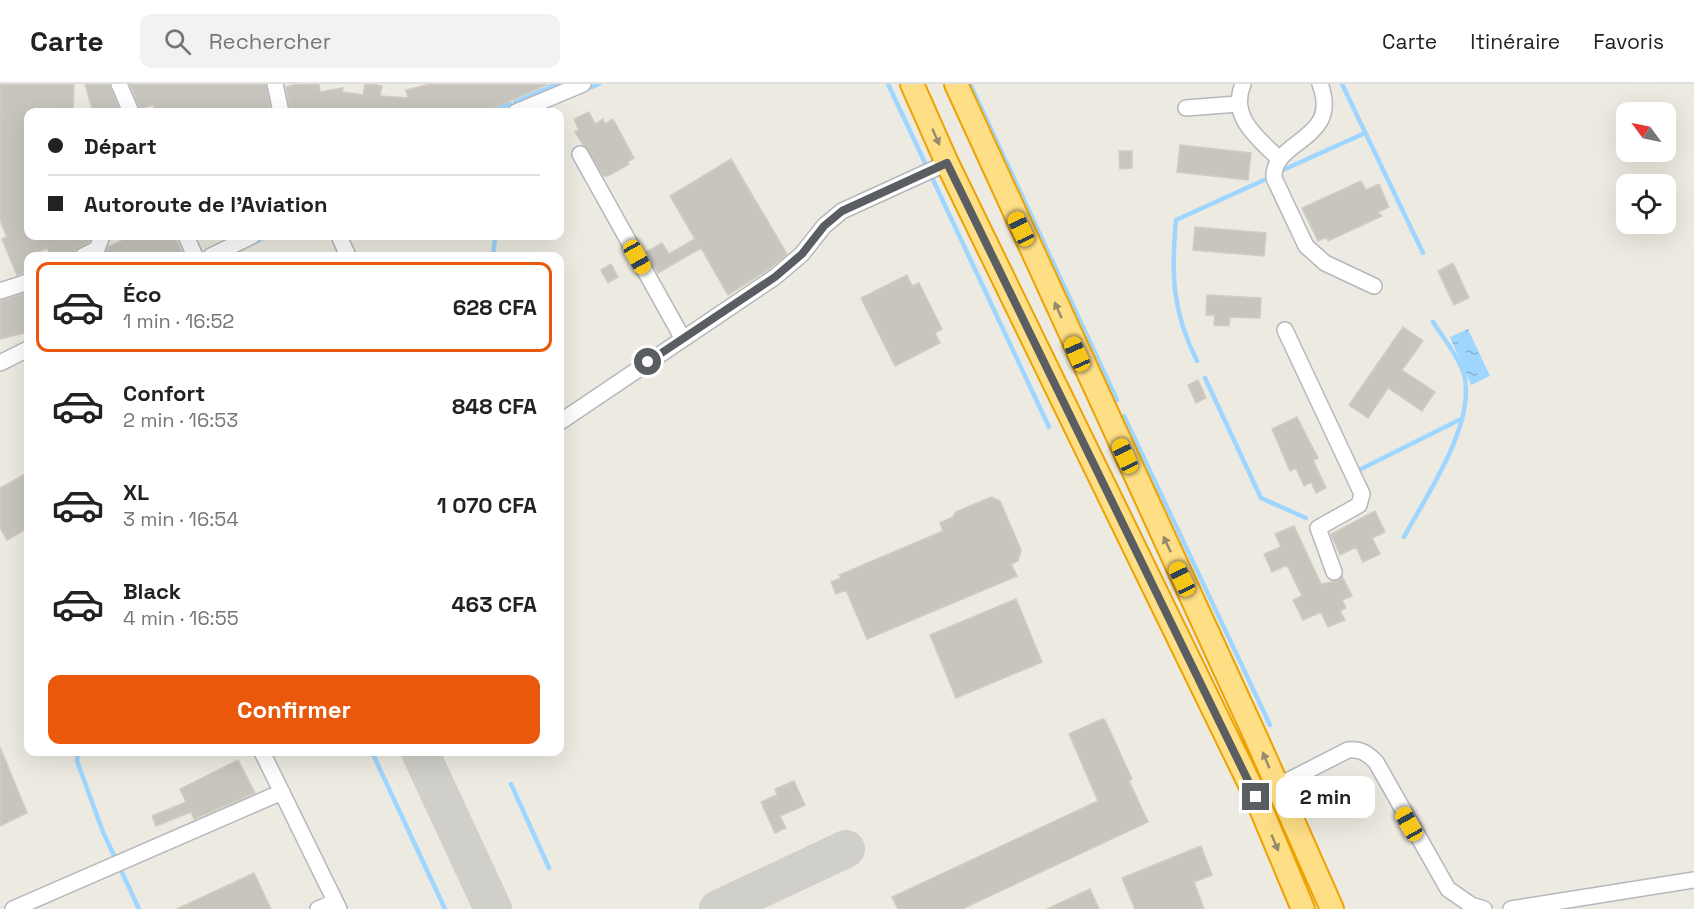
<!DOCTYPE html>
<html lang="fr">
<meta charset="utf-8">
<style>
body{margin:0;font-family:"Space Grotesk",sans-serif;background:#f2f2f2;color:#222;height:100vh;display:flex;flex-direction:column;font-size:22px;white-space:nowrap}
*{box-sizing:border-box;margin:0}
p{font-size:20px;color:#767676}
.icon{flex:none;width:33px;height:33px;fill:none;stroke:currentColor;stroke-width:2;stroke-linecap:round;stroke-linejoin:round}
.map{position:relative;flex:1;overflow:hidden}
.details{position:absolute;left:24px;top:168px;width:540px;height:504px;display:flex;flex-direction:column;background:#fff;border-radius:12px;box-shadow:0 6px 24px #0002}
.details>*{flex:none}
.guide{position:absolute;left:24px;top:24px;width:540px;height:132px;border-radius:12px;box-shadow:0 6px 24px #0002;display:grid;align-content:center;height:132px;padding:0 24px;background:#fff}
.needle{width:39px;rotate:303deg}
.controls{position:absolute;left:1616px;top:18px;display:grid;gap:12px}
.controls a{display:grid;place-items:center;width:60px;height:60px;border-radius:12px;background:#fff;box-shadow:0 6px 24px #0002;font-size:30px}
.end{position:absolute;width:27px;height:27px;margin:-14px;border:8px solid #5a5e62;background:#fff;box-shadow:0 0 0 3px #fff}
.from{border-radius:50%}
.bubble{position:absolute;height:42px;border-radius:12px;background:#fff;box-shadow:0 6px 24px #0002;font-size:20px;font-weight:700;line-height:42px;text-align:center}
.car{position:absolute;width:18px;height:36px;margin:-18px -9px;border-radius:8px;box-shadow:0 0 4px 2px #0007;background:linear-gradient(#f5c518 24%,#345 0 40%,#f5c518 0 76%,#345 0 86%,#f5c518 0)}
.guide b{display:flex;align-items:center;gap:21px;height:57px;font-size:22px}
.guide b+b{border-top:2px solid #e0e0e0}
.guide i{width:15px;height:15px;background:#222}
ul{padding:10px 0 0;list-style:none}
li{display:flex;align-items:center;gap:18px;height:90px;margin:0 12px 9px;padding:0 12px;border:3px solid transparent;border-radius:12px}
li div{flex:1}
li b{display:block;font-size:22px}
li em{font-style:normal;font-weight:700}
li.selected{border-color:#ea580c}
li>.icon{width:54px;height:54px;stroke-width:1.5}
.button{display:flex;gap:12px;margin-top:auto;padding:12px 24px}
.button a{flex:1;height:69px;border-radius:12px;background:#ea580c;color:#fff;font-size:24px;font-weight:700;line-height:69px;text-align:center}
header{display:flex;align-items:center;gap:36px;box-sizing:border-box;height:84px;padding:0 30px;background:#fff;border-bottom:2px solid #e0e0e0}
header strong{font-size:28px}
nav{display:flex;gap:33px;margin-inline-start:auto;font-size:21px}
.search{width:420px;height:54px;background:#f2f2f2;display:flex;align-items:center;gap:15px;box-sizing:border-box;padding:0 21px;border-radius:12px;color:#767676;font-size:22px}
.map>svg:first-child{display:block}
.water{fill:url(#water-ripples)}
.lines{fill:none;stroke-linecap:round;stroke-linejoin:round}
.stream{stroke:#9fd6ff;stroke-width:4.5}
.taxiway{stroke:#d0cfca;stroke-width:38}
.building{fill:#c8c5be;stroke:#d2ccbf;stroke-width:1.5}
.minor-casing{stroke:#b4b7bc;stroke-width:18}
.highway-casing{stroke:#eea200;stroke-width:26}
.minor{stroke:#fff;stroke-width:15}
.highway{stroke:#ffdf86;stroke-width:22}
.oneway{fill:#948b6f}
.route{stroke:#5a5e62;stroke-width:8}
</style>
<header>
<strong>Carte</strong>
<div class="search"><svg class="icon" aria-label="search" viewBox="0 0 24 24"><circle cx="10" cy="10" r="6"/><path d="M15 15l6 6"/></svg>Rechercher</div>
<nav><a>Carte</a><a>Itinéraire</a><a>Favoris</a></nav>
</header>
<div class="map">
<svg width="1694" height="825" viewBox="0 0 1694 825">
<defs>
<pattern id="water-ripples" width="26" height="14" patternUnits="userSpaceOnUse" patternTransform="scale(1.5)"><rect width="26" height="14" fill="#9fd6ff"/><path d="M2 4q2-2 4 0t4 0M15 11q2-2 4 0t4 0" fill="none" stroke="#85b1d2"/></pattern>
</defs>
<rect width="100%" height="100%" fill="#edeae1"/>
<path class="water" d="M1468 245 1490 292 1471 301 1450 253Z"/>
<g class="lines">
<path class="stream" d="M888 0 1049 343
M970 0 1117 316
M1342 0 1423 169
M585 6 599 0
M502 16 503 28
M515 18 557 0
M491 28 510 20
M1283 86 1365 49
M255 158 267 152
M493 172 495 152
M1197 277C1172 227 1171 190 1176 136L1264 96
M1205 294 1261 414 1306 434
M1124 332 1270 641
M1357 387 1461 335
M1404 453C1427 410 1473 345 1465 295 1463 279 1442 252 1433 238
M78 668 77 677 103 748 139 825
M372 668 403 735
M511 700 549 784
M404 737 445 825"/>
<path class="taxiway" d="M420 668 493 825
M718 825 846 765"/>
</g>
<path class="building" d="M0 0H74L73 28H28V152H92L89 158 75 166 73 172H51L47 164 28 172V188L17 191 2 155 7 153 0 136Z
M85 0H109L121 28H93Z
M130 0H266L271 28H156L153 21 140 25Z
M297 0H319L320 8 343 4 342 8 363 11 365 0H373L382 2 380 12 408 14 406 6 431 0H548L485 28H290L286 3Z
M589 28 595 40 603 35 605 40 613 35 634 74 627 78 629 80 608 92H603L575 48 579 46 574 35Z
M1180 61 1251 69 1248 96 1177 88Z
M1119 67H1132V84L1120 85Z
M731 75 787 170 769 185 728 211 701 164 658 189 646 168 662 159 669 170 695 155 670 112Z
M1361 97 1366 106 1379 100 1389 123 1378 128 1382 132 1328 157 1327 153 1318 157 1302 124Z
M1195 143 1266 149 1264 172 1193 166Z
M121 152H174L184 172H103L108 163 123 156Z
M1453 179 1469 214 1454 221 1438 187Z
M611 180 618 193 608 199 601 186Z
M907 191 912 202 919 199 942 245 935 249 940 259 895 282 861 214Z
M28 208V248L0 255V217Z
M1207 211 1261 214 1260 234 1230 233 1229 242 1214 241 1215 231H1206Z
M1403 243 1423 257 1402 286 1435 308 1422 327 1388 304 1368 334 1349 321Z
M1198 296 1206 314 1196 319 1188 301Z
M1297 333 1318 374 1313 376 1326 404 1316 409 1311 398 1304 402 1296 384 1290 387 1272 345Z
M25 390 28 396V444L7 456 0 444V404Z
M991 413 1000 417 1021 466 1018 477 1011 480 1017 492 867 555 846 506 836 510 831 498 841 494 839 491 943 447 940 439 953 433 956 428Z
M1375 427 1385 448 1372 454 1380 470 1363 478 1356 463 1340 471 1331 450Z
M1294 442 1321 500 1337 497 1342 492 1352 512 1342 516 1346 524 1340 527 1345 536 1328 543 1321 528 1303 536 1293 516 1302 512 1287 481 1272 488 1264 470 1281 463 1275 450Z
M1016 515 1042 578 956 614 930 551Z
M1102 635 1105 636 1132 695 1129 697 1148 738 962 825H898L892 813 1098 717 1069 650Z
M0 663 27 729 0 742Z
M238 676 255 709 194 735 191 728 156 742 152 732 186 718 180 705Z
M794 697 805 721 780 732 786 744 775 749 761 718 777 711 775 705Z
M1201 762 1212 791 1194 798 1204 825H1135L1122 794Z
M254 789 271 825H177Z
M1090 805 1099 825H1047Z"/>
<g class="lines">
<defs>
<path id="minor" d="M119 0 131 28
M275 0 281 28
M1243 0C1229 33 1258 54 1279 75
M1320 0C1342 57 1272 55 1274 94L1306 162 1325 179 1374 202
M1186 24 1238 20
M516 28 583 0
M580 70 683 255
M186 152 195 172
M339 152 348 172
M83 172 97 165 102 152
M211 172 252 152
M0 207 28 198
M1285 246 1362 410 1359 421 1318 444 1334 488
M0 279 28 265
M560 338 775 193 802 170 824 142 842 127 947 79
M262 668 339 825
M1256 713 1348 666C1361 665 1367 669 1376 678L1448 805 1471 821 1484 825
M13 825 282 708
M318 825 335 818
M1511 825 1694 796"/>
<path id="highway" d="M912 0 947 79 1256 713 1303 825
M956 0 1258 658 1332 825"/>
</defs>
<use href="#minor" class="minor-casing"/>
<use href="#highway" class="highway-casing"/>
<use href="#minor" class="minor"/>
<use href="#highway" class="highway"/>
</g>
<defs><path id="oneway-solid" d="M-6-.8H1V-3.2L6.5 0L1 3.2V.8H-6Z" transform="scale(1.5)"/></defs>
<g class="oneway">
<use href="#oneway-solid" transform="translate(936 53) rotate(66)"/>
<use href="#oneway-solid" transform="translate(1058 226) rotate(-114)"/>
<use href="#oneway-solid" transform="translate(1167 460) rotate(-115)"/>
<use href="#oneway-solid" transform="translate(1266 676) rotate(-113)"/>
<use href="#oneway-solid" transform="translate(1275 759) rotate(67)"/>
</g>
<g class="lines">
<path class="route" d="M648 278 775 193 802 170 824 142 842 127 947 79 1256 713"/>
</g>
</svg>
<div class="controls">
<a><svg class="needle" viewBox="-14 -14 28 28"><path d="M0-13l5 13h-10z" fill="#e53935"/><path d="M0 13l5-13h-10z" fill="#767676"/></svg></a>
<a><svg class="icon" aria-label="locate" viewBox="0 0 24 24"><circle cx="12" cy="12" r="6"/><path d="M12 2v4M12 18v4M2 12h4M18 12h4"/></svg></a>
</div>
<i class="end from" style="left:648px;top:278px"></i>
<i class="end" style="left:1256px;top:713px"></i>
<div class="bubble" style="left:1276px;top:692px;width:99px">2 min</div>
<i class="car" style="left:1021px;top:145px;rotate:335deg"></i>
<i class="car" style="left:637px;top:173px;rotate:151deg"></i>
<i class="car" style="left:1077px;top:270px;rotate:336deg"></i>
<i class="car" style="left:1125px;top:372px;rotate:335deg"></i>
<i class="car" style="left:1182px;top:495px;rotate:335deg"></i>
<i class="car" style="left:1409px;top:740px;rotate:331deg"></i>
<div class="guide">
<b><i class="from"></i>Départ</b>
<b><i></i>Autoroute de l'Aviation</b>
</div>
<section class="details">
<ul>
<li class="selected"><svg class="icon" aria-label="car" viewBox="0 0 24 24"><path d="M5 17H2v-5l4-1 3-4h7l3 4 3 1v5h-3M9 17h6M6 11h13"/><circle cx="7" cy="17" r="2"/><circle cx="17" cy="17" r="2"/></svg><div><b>Éco</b><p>1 min · 16:52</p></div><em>628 CFA</em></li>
<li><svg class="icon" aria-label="car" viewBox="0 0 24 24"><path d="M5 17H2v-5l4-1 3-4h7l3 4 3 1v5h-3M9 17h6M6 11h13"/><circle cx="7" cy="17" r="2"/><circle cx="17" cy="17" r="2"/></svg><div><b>Confort</b><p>2 min · 16:53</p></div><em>848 CFA</em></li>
<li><svg class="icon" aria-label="car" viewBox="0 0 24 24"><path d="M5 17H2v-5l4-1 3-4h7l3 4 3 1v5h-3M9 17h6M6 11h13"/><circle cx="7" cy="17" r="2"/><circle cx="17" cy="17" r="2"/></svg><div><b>XL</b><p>3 min · 16:54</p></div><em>1 070 CFA</em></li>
<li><svg class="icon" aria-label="car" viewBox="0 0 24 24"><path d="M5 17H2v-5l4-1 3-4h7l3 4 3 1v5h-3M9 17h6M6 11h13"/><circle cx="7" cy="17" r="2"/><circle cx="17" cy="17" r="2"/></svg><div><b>Black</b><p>4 min · 16:55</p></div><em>463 CFA</em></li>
</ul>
<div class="button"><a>Confirmer</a></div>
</section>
</div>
